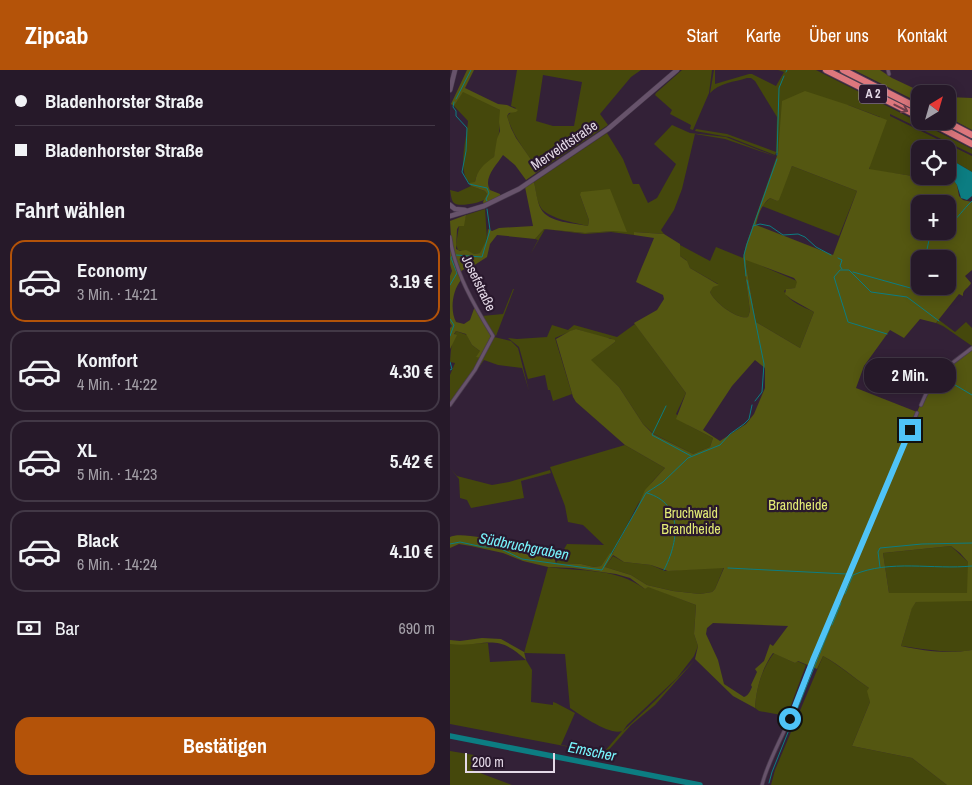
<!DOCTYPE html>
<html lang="de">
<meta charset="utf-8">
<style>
body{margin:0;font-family:"Archivo Narrow",sans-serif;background:#2e2231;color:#f1f3f6;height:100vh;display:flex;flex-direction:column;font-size:19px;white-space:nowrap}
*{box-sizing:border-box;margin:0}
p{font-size:16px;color:#a4a0a8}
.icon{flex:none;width:28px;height:28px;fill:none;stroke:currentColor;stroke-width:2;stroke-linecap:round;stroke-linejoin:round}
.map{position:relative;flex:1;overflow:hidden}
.details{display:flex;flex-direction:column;background:#261929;width:450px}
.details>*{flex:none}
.banner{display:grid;align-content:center;height:110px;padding:0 15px;background:#261929}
.needle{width:32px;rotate:37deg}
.buttons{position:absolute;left:461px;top:15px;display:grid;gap:10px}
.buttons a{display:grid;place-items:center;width:45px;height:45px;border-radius:10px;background:#261929;box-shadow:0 2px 12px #0003,0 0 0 1px #423846;font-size:25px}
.scale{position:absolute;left:15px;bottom:12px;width:90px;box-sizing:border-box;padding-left:5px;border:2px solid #e4d9e7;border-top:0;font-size:14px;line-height:18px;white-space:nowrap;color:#e4d9e7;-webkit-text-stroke:4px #29182d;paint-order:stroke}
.end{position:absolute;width:22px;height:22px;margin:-11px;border:6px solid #4fc3f7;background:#111;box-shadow:0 0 0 2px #111}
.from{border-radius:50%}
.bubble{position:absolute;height:35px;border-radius:15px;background:#261929;box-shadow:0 2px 12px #0003,0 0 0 1px #423846;font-size:16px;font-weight:700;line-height:35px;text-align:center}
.banner b{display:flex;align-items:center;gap:18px;height:48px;font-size:19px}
.banner b+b{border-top:1px solid #423846}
.banner i{width:12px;height:12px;background:#f1f3f6}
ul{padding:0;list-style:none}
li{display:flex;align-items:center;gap:15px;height:82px;margin:0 10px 8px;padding:0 5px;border:2px solid #423846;border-radius:15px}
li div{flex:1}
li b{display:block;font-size:19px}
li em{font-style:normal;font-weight:700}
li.selected{border-color:#b45309}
li>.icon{width:45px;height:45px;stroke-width:1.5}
h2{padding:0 15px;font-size:22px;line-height:60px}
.pay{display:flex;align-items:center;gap:12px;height:55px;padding:0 15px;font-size:19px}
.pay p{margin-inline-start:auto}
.button{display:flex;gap:10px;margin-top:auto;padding:10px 15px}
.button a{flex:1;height:58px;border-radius:15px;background:#b45309;color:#fff;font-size:20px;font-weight:700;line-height:58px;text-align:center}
header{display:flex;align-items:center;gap:30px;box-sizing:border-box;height:70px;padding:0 25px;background:#b45309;color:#fff}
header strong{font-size:24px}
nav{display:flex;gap:28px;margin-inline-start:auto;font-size:18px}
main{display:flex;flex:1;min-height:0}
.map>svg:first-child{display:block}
.green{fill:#45480c;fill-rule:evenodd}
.forest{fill:#545711;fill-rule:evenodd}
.water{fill:#0c7d82}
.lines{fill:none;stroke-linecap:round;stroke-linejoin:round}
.stream{stroke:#0c7d82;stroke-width:1}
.river{stroke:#0c7d82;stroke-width:5.5}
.street-casing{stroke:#4a3c4e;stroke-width:4.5}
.secondary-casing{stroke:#4a3c4e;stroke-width:5.5}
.highway-casing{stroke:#4a3c4e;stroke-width:8}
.street{stroke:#67536b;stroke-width:3}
.secondary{stroke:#67536b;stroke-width:4.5}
.highway{stroke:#dd777d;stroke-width:6}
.oneway{stroke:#713e4d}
.route{stroke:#4fc3f7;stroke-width:6}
.labels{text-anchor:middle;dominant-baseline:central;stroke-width:4.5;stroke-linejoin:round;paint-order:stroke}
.shield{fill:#29182d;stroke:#ac9faf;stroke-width:1}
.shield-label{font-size:12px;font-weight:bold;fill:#e4d9e7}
.street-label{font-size:14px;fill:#e4d9e7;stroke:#29182d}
.park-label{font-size:14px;fill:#e3eb75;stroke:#29182d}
.water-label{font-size:15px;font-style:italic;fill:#78f6fe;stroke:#29182d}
</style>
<header>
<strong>Zipcab</strong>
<nav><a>Start</a><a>Karte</a><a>Über uns</a><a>Kontakt</a></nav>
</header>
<main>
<section class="details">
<div class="banner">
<b><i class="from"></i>Bladenhorster Straße</b>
<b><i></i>Bladenhorster Straße</b>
</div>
<h2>Fahrt wählen</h2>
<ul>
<li class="selected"><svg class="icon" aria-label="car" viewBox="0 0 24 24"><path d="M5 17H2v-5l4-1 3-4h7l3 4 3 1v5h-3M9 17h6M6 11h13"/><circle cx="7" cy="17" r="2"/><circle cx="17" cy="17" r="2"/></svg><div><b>Economy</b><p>3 Min. · 14:21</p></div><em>3.19 €</em></li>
<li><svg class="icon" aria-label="car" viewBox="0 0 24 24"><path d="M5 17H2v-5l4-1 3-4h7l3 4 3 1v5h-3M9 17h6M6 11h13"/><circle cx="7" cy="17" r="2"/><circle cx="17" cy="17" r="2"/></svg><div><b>Komfort</b><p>4 Min. · 14:22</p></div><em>4.30 €</em></li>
<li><svg class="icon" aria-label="car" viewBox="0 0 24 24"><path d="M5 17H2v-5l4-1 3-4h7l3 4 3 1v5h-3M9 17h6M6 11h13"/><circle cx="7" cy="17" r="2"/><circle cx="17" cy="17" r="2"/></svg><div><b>XL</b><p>5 Min. · 14:23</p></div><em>5.42 €</em></li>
<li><svg class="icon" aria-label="car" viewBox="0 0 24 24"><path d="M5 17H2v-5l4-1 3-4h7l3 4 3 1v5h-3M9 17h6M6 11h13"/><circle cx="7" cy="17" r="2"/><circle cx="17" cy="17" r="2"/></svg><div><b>Black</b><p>6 Min. · 14:24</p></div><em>4.10 €</em></li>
</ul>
<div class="pay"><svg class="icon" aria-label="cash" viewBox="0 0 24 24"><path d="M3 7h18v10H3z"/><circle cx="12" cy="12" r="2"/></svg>Bar<p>690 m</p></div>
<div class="button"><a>Bestätigen</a></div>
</section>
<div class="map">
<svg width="522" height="715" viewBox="0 0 522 715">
<rect width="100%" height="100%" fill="#332137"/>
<path class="green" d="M67 0H191L181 7 150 44 158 55 89 101C77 83 63 67 57 46L66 38 61 36ZM93 5 132 12 124 56H103L86 51Z
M232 0H262L259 23 243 60 240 59 241 55 220 44 222 40 205 25 206 23Z
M264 0H265V14L299 4H302L326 16 334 2 328 0H366L522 79V84L440 44V46L522 86V102L498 88V79H470V106H478V108L419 100 430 47 398 35 330 69 328 83H326L325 85 279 67 245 61 246 59 277 64 326 82 327 47 305 11 301 8H297C284 12 269 13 260 23Z
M13 21 50 40C51 52 48 76 44 87 39 98 28 96 25 112L21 114C6 104 17 67 18 51L4 36Z
M222 55 240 63 276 67 327 87 275 69 245 64 232 119 224 140 211 160 214 164 184 162V165L161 162 135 164 95 159 80 185 88 170 85 169 94 159 135 163 164 161 130 125 139 150 138 156C126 153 95 148 90 136 86 129 86 120 84 112L157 63 173 89 183 114H189L198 133 207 128 226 94 204 74Z
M342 96 407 121 389 166 312 136 320 128 327 131Z
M21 116 35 121 37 124 34 130C28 133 7 138 3 132 1 129 1 124 0 120L8 122Z
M35 139 37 169 31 183 24 184 8 180 6 175 9 156H13L16 145Z
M230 175 260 191 266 177 293 188 300 241 298 247C287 250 264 232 260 222L261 218 268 214 240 198 236 190 230 186Z
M296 189 347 211V214L345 218 337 219 334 221C339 232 354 237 364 242L350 278 306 252 296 195Z
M63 219H64L46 266 45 265 32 246 53 244Z
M489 250 505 262 516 252 522 258V276L493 256 486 253Z
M185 254 236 323 226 344 238 355 263 368 260 377 243 384 204 364 193 354 169 317 140 290 165 272 160 268H154L126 259 105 268 122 324 103 331 100 320H98L95 305 78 309 69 277 58 268 67 269 97 267 102 255 118 260 124 255 167 267Z
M6 261 17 265 22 275 30 281 31 288 0 334V305L5 293 0 292C1 281 1 271 6 261Z
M44 267 61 271 68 278 79 321 72 298 48 295 34 290 1 336Z
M175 375 215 398 202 412 188 434 162 484H160L151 496 144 497 131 494 106 493 117 474 154 475 133 455 118 452 115 436 100 397Z
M0 398 7 406 42 415 59 412 100 400 101 403 71 411 74 428 21 438 17 430 10 428 9 409Z
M501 476 518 492V523H439L433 483Z
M163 486 174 492 201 495 215 501 274 497 265 519 262 522 250 524 223 521 197 515 181 505 155 497Z
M98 497C132 502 165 497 195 519L197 516 246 535 244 564 248 576 244 586 227 608 177 655 173 661 205 631 245 590 205 635 181 655 156 683V684L0 654V574L38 573 40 592 76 590 82 600 81 632 103 635V632L106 633 125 643 111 675 152 682 155 681 172 661C161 666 130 645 120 638L115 584 74 583Z
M477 531H522V580C498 584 474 579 451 576L462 537 466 532Z
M324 583 345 593 347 591 356 595 337 646 309 641 305 638C306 619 312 598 324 583Z
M373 586C389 595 403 607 419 618L420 632 402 676 462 688 497 715H321L325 700Z
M0 681 24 685 26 687 22 700 62 715H0Z"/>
<path class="forest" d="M17 0H24L15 18 48 34 57 35 68 40 66 42 59 43 57 46 61 58 66 68 89 101 76 110 65 95 53 85C46 96 33 108 40 120L50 124 51 127 34 134 33 132 37 124 35 121 21 116 19 113 25 112C27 100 34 94 44 87L47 69 50 61 49 52 50 40 13 22 4 36 1 34Z
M404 0H430L442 8 476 24H470V33Z
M355 21 398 35 437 50 419 99 475 108 478 106H498V102L507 115 509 126 513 130 522 132V200L515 206 521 213C519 218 512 220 513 226L509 224 486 253 470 249 454 268 440 260 414 296 406 318 467 342 478 317 484 307 522 276V531L466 532 462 538 451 576C473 581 499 584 522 580V715H497L462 688 402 676 420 632 417 621 419 618C403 607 390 595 373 586L367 599 348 591 345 593 323 583C312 598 306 619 305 638L283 626 245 589 248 576 244 564 246 535 198 517 195 519 180 508 166 504 123 498 98 497 73 491 53 483 21 476 9 474 0 478V467C15 459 86 481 106 487L105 491 106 493 131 494 144 497 151 496 160 483 162 484 187 438 195 420 215 398 175 375 126 332 123 327 106 269 120 261 126 259 165 270V272L141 290 169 317 193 354 203 364 243 384 260 377 263 368 226 349 236 323 184 253 207 240 214 229 213 225 186 212C192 196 198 183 204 168L184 165V162L214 164 230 174V186L237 191 240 198 269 215 263 217 260 222C264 232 287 250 298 247L300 241 293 188 296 175 328 83 332 31ZM342 96 407 121 383 185 306 155C308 145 311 135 320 128L327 131 329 130ZM470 134H498V161H470ZM470 189H498V216H470ZM296 190 344 208 347 212 345 218 336 219 335 224 341 229 364 242 350 278 306 252 296 195ZM305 290 315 298V318L304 344 296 354 270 371 253 360 282 316ZM501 476 510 483 518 492 517 523H439L433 483ZM163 485 174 492 201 495 218 501 274 498 265 519 262 522 250 524 223 521 197 515 181 505 155 497ZM263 553 338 556 323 576 320 574 314 591 305 599 307 602 301 615 302 617C300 621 299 625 294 627L274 614 268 590 256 564 257 558Z
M498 27 522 28V60L498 47Z
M84 112C86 120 87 132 91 139 99 153 124 153 138 156L139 150 130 125 131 122 160 119 177 162 164 161 135 163 94 159 85 169 47 165 40 174 37 187 23 196 17 197 10 202 2 181 0 151 16 145 14 156H9L7 159 6 179 10 181 16 180 24 184 30 183 37 169 38 159 42 161 49 158 83 156 75 117Z
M0 173 1 183 11 210C2 221 0 241 6 252L14 254 20 250 25 236 41 265 40 271 31 288 26 287 30 281 22 275 16 264 6 261 4 264 7 265 0 279V258L2 256 0 253V206L2 201 0 194Z
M32 568 51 569 74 582 76 590C46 561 34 578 0 574V570L10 571Z"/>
<path class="water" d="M498 88 522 102V126L517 130 511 128 507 115 498 102Z"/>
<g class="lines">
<path class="stream" d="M336 2 337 0
M6 29 21 0
M4 32 3 37 6 41V46L17 58 16 81 12 102 19 114 37 118 39 123 36 129 37 131
M327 85 329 18 334 6
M498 155C508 149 513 139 522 131
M303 156 310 154 320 156 333 165 348 164 355 167 366 177 381 185
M6 185 32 187 40 160 37 139
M388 188 392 190 390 196 392 199
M475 189 479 170 490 161
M403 202 464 219H468L470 210
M296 206 294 185 297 174 327 89
M297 210 314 294 312 322 305 331
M0 215 7 203 1 188 2 186
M0 249 4 255 0 266
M437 264 398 252 384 207 390 200H399L421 222 457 227 489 251
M0 292 2 299 0 300
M495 309 522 325
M216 336 202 365 241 386
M197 423C235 434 228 473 214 500
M0 474 10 472 33 477H47L72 489 152 500 196 423 213 412 238 388 270 375 280 364 294 354 299 349 302 335
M430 497 428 482 430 478 472 474 522 473
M278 498 397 504
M395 524 403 505C440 489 483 500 522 496
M382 555 391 533
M319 713 322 702 380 558"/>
<path class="river" d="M0 666 250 715"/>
<defs>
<path id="street" d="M438 0 439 4
M0 167C4 201 25 237 43 266L25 300 0 335
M471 335C484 303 496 298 522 278
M312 715C318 690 336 660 346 635 384 537 427 441 467 343"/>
<path id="secondary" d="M0 20 5 0
M0 135 5 139 15 140
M0 146 34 136 69 119 158 59 227 0"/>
<path id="highway" d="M376 0 470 47
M393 0 470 39
M478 51 522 74
M495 51 522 65"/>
</defs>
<use href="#street" class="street-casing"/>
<use href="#secondary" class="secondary-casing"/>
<use href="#highway" class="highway-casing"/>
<use href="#street" class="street"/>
<use href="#secondary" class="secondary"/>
<use href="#highway" class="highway"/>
</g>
<defs><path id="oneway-shaft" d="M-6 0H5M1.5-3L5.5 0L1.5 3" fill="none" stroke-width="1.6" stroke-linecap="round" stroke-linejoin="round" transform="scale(1.25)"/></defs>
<use class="oneway" href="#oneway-shaft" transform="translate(451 38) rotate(27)"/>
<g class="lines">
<path class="route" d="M340 649 363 590 460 360"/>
</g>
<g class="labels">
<rect class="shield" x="409" y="14.5" width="28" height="19" rx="4"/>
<g class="shield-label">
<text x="423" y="24">A 2</text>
</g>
<g class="street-label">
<text transform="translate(114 75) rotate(-34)">Merveldtstraße</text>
<text transform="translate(29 213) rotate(64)">Josefstraße</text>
</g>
<g class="park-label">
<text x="348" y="435">Brandheide</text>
<text x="241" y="443">Bruchwald<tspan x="241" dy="16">Brandheide</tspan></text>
</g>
<g class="water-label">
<text transform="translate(74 476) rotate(11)">Südbruchgraben</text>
<text transform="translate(142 681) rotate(11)">Emscher</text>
</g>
</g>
</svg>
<div class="buttons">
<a><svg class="needle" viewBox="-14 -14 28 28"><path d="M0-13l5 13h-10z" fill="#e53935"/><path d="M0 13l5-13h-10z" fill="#a4a0a8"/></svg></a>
<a><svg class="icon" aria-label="locate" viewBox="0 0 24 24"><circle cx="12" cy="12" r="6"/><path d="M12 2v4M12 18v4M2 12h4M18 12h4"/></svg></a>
<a>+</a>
<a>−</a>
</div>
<div class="scale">200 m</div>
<i class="end from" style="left:340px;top:649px"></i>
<i class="end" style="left:460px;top:360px"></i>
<div class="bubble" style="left:414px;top:288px;width:92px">2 Min.</div>
</div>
</main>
